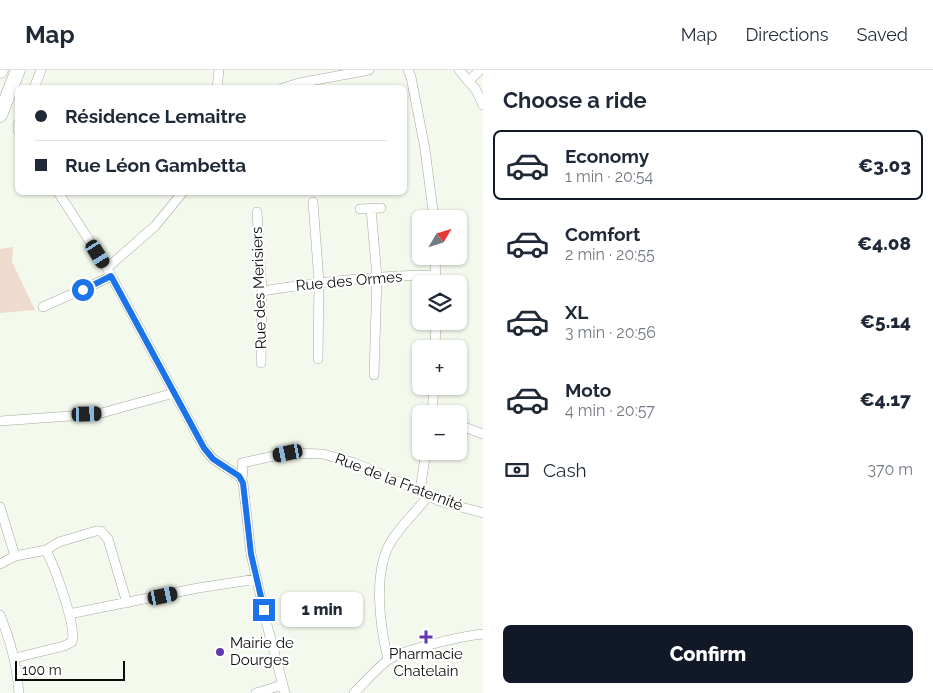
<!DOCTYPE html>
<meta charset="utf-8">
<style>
body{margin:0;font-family:Raleway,sans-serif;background:#f2f2f3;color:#1f2937;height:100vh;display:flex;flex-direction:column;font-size:19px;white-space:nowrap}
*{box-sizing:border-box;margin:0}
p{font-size:16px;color:#747a83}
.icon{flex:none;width:28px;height:28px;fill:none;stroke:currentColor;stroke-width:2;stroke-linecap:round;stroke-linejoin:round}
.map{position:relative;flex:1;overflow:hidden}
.details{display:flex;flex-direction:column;background:#fff;width:450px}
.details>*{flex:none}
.banner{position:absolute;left:15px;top:15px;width:392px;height:110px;border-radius:8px;box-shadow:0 1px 4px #0004;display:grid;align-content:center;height:110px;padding:0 20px;background:#fff}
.needle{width:32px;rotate:52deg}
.fabs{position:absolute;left:412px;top:140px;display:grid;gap:10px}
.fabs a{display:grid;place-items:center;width:55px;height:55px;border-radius:8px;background:#fff;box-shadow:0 1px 4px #0004;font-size:25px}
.scale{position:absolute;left:15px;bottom:12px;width:110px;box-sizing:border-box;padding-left:5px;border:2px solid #0b0c09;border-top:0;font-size:14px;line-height:18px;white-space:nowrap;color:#0b0c09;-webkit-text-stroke:4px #fff;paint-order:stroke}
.end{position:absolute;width:22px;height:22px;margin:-11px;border:6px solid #1a73e8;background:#fff;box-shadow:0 0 0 2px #fff}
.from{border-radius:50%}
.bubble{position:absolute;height:35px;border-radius:8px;background:#fff;box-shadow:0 1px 4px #0004;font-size:16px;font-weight:800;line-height:35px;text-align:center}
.car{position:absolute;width:15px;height:30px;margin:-15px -8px;border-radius:6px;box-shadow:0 0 4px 1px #0007;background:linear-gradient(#222 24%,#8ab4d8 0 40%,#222 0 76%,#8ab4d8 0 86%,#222 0)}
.banner b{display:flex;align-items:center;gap:18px;height:48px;font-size:19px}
.banner b+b{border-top:1px solid #e0e1e3}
.banner i{width:12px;height:12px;background:#1f2937}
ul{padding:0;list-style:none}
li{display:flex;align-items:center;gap:15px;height:70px;margin:0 10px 8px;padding:0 10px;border:2px solid transparent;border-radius:8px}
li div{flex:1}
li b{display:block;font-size:19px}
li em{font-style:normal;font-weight:800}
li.selected{border-color:#111827}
li>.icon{width:45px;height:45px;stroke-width:1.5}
h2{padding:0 20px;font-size:22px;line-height:60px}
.pay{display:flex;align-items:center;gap:12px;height:55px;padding:0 20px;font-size:19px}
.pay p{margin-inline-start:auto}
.primary-button{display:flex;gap:10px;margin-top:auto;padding:10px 20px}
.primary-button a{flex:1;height:58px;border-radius:8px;background:#111827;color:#fff;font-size:20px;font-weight:800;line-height:58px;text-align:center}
header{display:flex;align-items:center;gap:30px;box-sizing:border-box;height:70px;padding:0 25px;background:#fff;border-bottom:1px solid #e0e1e3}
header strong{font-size:24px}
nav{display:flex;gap:28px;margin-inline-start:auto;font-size:18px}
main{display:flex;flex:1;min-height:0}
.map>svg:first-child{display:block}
.green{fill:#eedbce}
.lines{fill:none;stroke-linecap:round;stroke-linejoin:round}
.minor-casing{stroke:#a4a99d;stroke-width:10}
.highway-casing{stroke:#a4a99d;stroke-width:15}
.minor{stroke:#fff;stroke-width:9}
.highway{stroke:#fff;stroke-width:14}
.route{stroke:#1a73e8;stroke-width:6}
.poi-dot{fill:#5f37af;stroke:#fff;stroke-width:2}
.labels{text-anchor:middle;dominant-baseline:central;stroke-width:4.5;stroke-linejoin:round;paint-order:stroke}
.street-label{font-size:15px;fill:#0b0c09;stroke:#fff}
.poi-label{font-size:15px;fill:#0b0c09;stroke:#fff;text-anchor:start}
</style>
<header>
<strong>Map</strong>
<nav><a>Map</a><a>Directions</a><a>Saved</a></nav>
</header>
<main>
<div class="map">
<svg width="483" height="623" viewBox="0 0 483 623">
<rect width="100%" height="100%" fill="#f4f9ed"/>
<path class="green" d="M13 177 12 192 35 240 0 243V179Z"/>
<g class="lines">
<defs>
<path id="minor" d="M408 0 411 7 425 79 434 149
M459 0 476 20 483 35
M470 10 480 0
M34 18 41 0
M217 18 219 0
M283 18 299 13 369 0
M18 54V60
M58 122 107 198 204 378 213 389 239 406 243 413 251 484 267 555 285 623
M313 132 319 212 318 289
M360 139 381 138
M371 139 377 207 374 305
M257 142 262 221 261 293
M435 186 436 214
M107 198 155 156 183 122
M262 221C320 212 378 205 436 205
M43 237C65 226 89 218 111 206
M435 279 436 251
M432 344 434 316
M0 351 98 344 174 323
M459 355 483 364
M241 409 243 404 242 393 288 383 323 384 355 393 420 421 439 431 483 443
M420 421 426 381
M0 437 15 486
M0 494 15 486 46 480 59 472 96 461H101L108 469 127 533
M69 544 198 518 257 509
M0 545C11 571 17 595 19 623
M15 588 64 576 72 572C77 556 54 496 46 480
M388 590C380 556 372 501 392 470 402 454 417 441 428 426
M256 623 282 615
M354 623C365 612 376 599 388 590 404 579 463 566 483 564"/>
<path id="highway" d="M0 1 1 0
M0 45 18 0"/>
</defs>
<use href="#minor" class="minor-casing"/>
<use href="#highway" class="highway-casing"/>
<use href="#minor" class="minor"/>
<use href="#highway" class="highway"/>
</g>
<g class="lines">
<path class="route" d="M83 220 111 206 204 378 213 389 239 406 243 413 251 484 264 540"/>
</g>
<g class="poi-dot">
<path d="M423.5 559.5h5v5h5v5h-5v5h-5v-5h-5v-5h5z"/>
<circle cx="220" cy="582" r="5"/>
</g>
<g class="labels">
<g class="street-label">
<text transform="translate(349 211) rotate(-5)">Rue des Ormes</text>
<text transform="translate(259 218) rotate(-92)">Rue des Merisiers</text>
<text transform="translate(399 412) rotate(21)">Rue de la Fraternité</text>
</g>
<g class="poi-label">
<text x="230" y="573">Mairie de<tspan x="230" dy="17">Dourges</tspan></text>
<text x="426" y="584" text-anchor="middle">Pharmacie<tspan x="426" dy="17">Chatelain</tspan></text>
</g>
</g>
</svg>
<div class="fabs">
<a><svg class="needle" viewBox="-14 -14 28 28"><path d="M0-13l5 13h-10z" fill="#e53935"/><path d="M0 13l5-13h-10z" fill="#747a83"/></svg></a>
<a><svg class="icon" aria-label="layers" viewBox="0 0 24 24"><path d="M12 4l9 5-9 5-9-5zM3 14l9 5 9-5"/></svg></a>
<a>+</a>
<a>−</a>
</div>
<div class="scale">100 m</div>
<i class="end from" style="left:83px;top:220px"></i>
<i class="end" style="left:264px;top:540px"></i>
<div class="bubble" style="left:281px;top:522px;width:82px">1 min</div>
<i class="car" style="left:98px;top:184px;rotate:148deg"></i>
<i class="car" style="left:87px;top:344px;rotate:88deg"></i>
<i class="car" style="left:288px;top:383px;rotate:258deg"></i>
<i class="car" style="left:163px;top:526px;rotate:78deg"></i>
<div class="banner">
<b><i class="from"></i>Résidence Lemaitre</b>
<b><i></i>Rue Léon Gambetta</b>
</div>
</div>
<section class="details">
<h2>Choose a ride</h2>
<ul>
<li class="selected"><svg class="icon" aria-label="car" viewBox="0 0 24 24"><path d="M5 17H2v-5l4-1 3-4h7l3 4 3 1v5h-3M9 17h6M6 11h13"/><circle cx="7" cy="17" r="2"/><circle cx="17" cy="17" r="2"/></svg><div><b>Economy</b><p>1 min · 20:54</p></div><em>€3.03</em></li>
<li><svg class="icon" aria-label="car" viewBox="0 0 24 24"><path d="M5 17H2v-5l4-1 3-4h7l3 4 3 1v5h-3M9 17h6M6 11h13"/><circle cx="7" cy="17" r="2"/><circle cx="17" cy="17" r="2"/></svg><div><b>Comfort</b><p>2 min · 20:55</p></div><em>€4.08</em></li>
<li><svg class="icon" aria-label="car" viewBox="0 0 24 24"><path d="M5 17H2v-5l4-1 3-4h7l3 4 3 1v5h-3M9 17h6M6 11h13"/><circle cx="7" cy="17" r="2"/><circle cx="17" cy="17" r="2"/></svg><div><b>XL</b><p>3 min · 20:56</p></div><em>€5.14</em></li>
<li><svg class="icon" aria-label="car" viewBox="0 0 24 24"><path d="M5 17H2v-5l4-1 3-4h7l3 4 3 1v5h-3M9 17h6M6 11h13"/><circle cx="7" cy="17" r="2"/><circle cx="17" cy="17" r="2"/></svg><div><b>Moto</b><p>4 min · 20:57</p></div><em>€4.17</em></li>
</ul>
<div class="pay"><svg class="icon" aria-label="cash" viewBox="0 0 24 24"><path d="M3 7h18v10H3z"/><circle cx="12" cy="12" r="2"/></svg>Cash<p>370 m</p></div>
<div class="primary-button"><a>Confirm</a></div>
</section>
</main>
